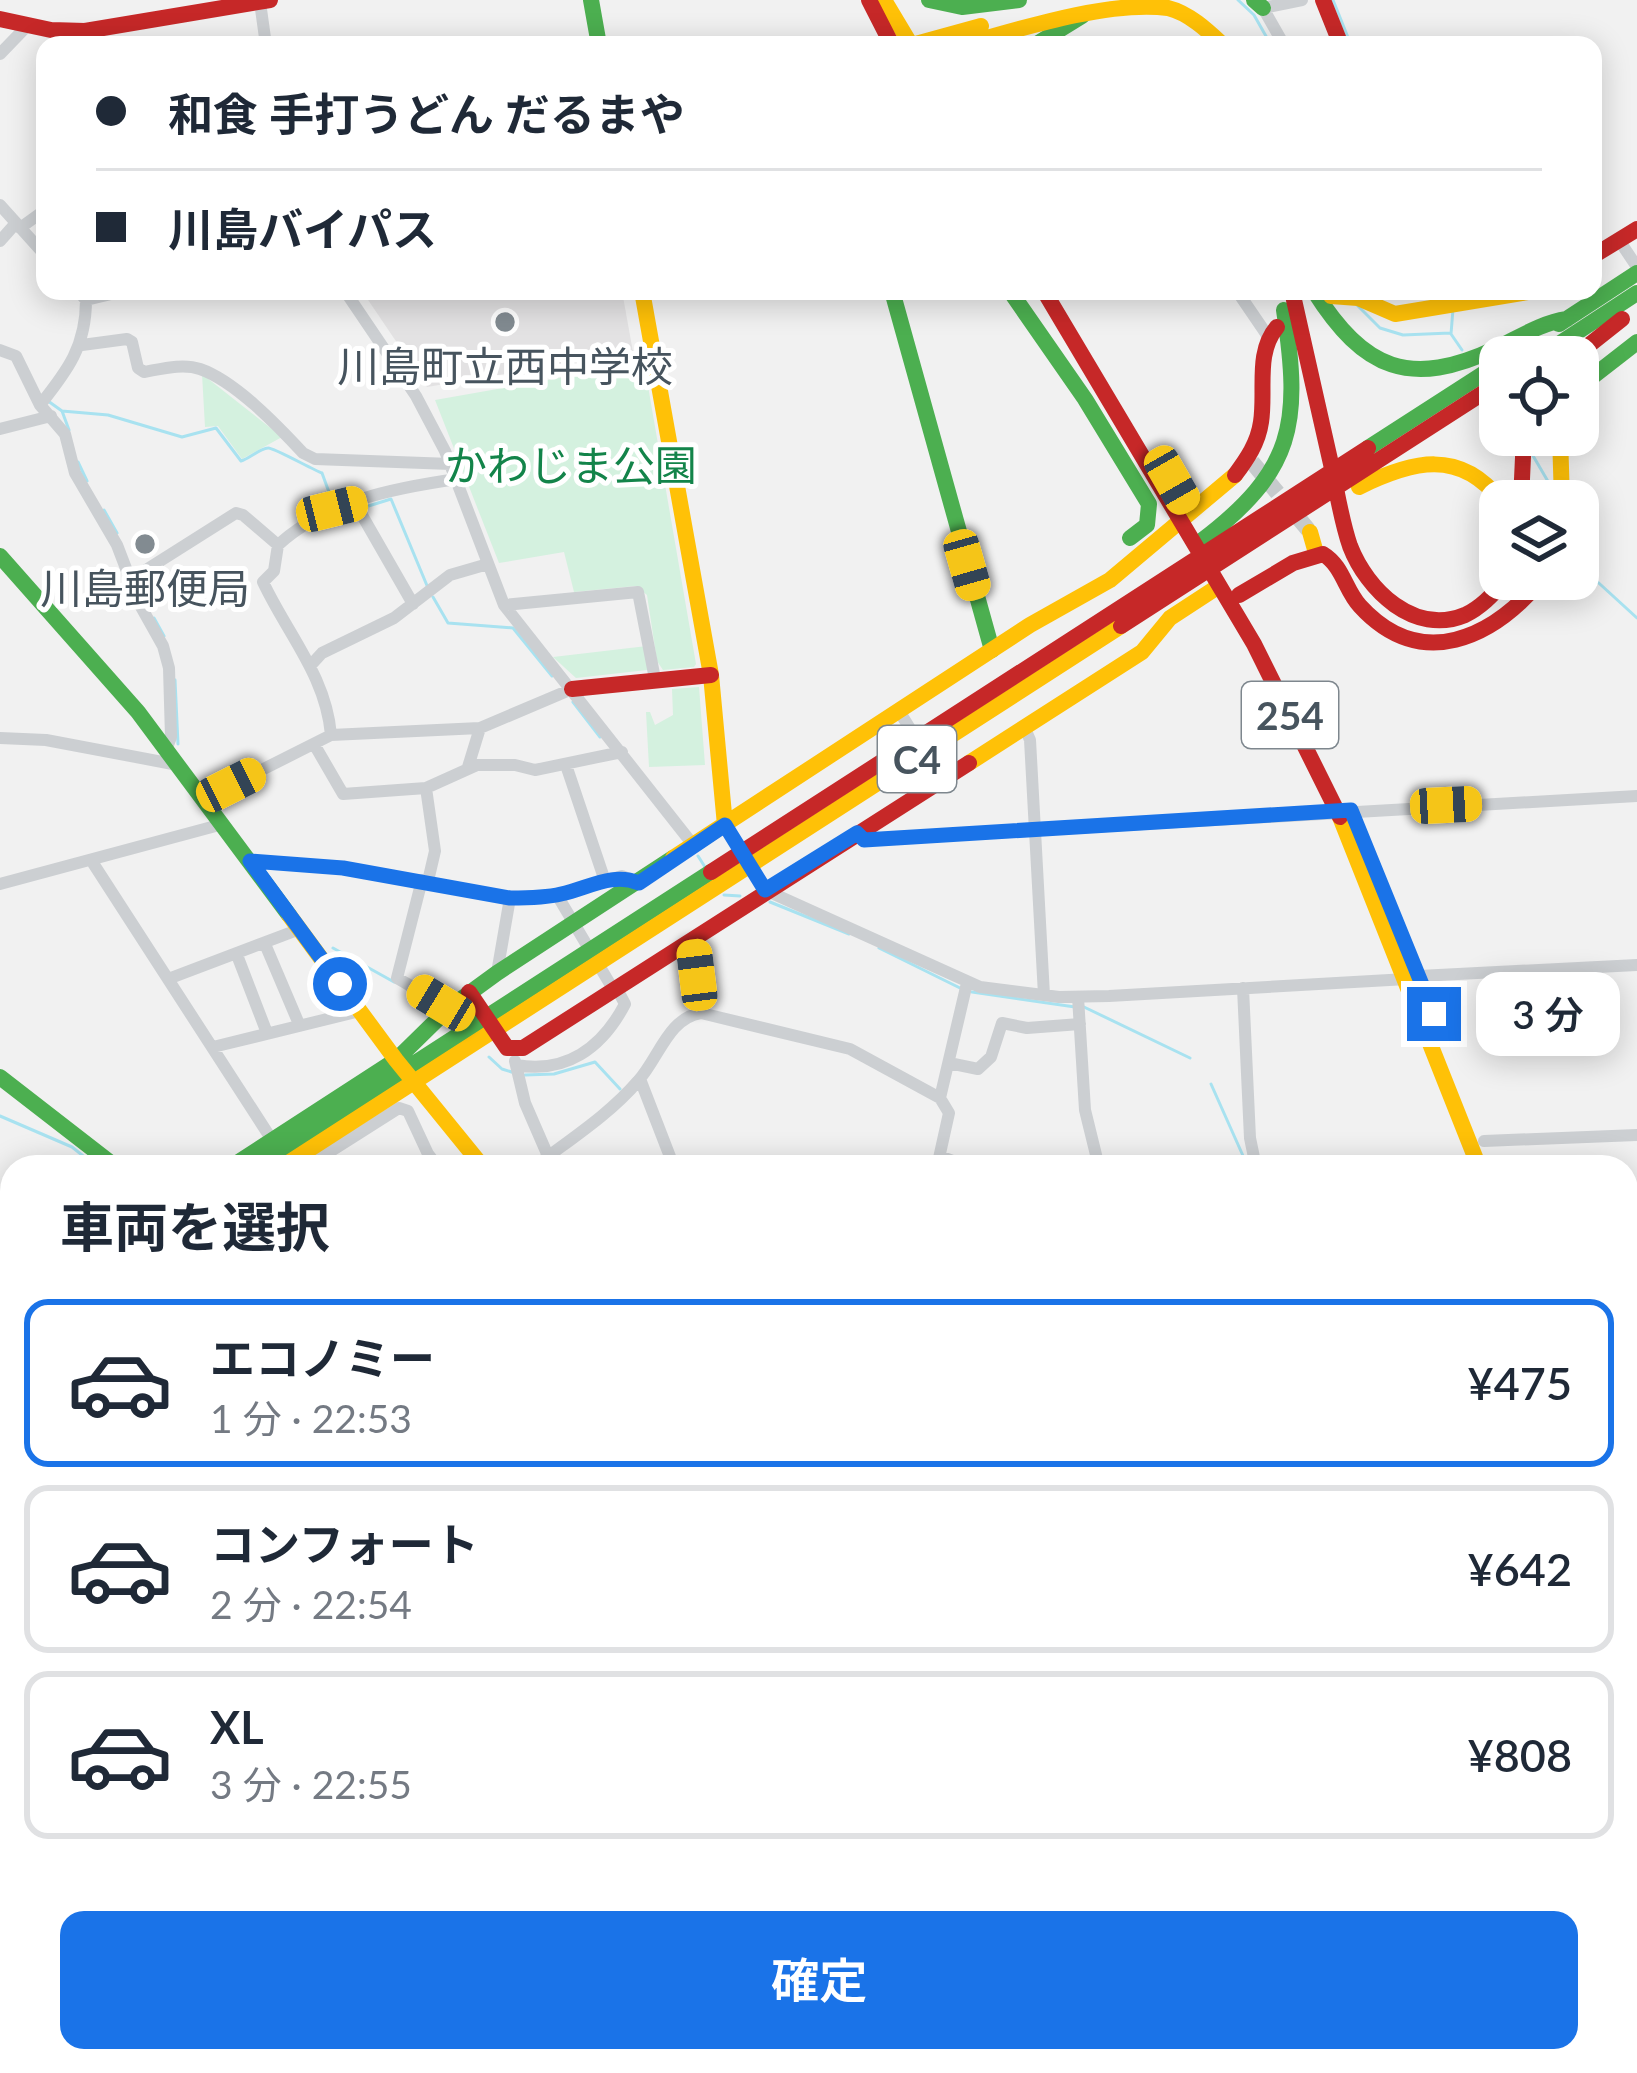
<!DOCTYPE html>
<html lang="ja">
<meta charset="utf-8">
<style>
body{margin:0;font-family:Lato,"Noto Sans JP",sans-serif;background:#f6f6f7;color:#1f2937;height:100vh;display:flex;flex-direction:column;font-size:45px;white-space:nowrap}
*{box-sizing:border-box;margin:0}
p{font-size:39px;color:#747a83}
.icon{flex:none;width:66px;height:66px;fill:none;stroke:currentColor;stroke-width:2;stroke-linecap:round;stroke-linejoin:round}
.map{position:relative;flex:1;overflow:hidden}
.panel{position:absolute;left:0px;top:1155px;width:1638px;height:918px;display:flex;flex-direction:column;background:#fff;border-radius:36px 36px 0 0;box-shadow:0 6px 30px #0003}
.panel>*{flex:none}
.hud{position:absolute;left:36px;top:36px;width:1566px;height:264px;border-radius:24px;box-shadow:0 6px 30px #0003;display:grid;align-content:center;height:264px;padding:0 60px;background:#fff}
.fabs{position:absolute;left:1479px;top:336px;display:grid;gap:24px}
.fabs a{display:grid;place-items:center;width:120px;height:120px;border-radius:24px;background:#fff;box-shadow:0 6px 30px #0003;font-size:60px}
.end{position:absolute;width:54px;height:54px;margin:-27px;border:15px solid #1a73e8;background:#fff;box-shadow:0 0 0 6px #fff}
.from{border-radius:50%}
.bubble{position:absolute;height:84px;border-radius:24px;background:#fff;box-shadow:0 6px 30px #0003;font-size:39px;font-weight:600;line-height:84px;text-align:center}
.car{position:absolute;width:36px;height:72px;margin:-36px -18px;border-radius:15px;box-shadow:0 0 9px 3px #0007;background:linear-gradient(#f5c518 24%,#345 0 40%,#f5c518 0 76%,#345 0 86%,#f5c518 0)}
.hud b{display:flex;align-items:center;gap:42px;height:114px;font-size:45px}
.hud b+b{border-top:3px solid #e0e1e3}
.hud i{width:30px;height:30px;background:#1f2937}
ul{padding:0;list-style:none}
li{display:flex;align-items:center;gap:36px;height:168px;margin:0 24px 18px;padding:0 36px;border:6px solid #e0e1e3;border-radius:24px}
li div{flex:1}
li b{display:block;font-size:45px}
li em{font-style:normal;font-weight:600}
li.on{border-color:#1a73e8}
li>.icon{width:108px;height:108px;stroke-width:1.5}
h2{padding:0 60px;font-size:54px;line-height:144px}
.button{display:flex;gap:24px;margin-top:auto;padding:24px 60px}
.button a{flex:1;height:138px;border-radius:24px;background:#1a73e8;color:#fff;font-size:48px;font-weight:600;line-height:138px;text-align:center}
.map>svg:first-child{display:block}
.education{fill:#e3e2e3}
.green{fill:#d4f1df}
.lines{fill:none;stroke-linecap:round;stroke-linejoin:round}
.stream{stroke:#a8e2f0;stroke-width:3}
.secondary-tunnel{stroke:#c6cacc;stroke-width:16;stroke-dasharray:16 8;stroke-linecap:butt}
.street{stroke:#cccfd2;stroke-width:12}
.fast{stroke:#4caf50;stroke-width:16}
.slow{stroke:#ffc107;stroke-width:16}
.jam{stroke:#c62828;stroke-width:16}
.route{stroke:#1a73e8;stroke-width:15}
.poi-dot{fill:#828b91;stroke:#fff;stroke-width:4.5}
.labels{text-anchor:middle;dominant-baseline:central;stroke-width:10;stroke-linejoin:round;paint-order:stroke}
.shield{fill:#fff;stroke:#7e878e;stroke-width:3}
.shield-label{font-size:39px;font-weight:bold;fill:#47545e}
.poi-label{font-size:42px;fill:#47545e;stroke:#fff}
.park-label{font-size:42px;fill:#13844a;stroke:#fff}
</style>
<div class="map">
<svg width="1637" height="2073" viewBox="0 0 1637 2073">
<rect width="100%" height="100%" fill="#f1f1f1"/>
<path class="education" d="M362 291H622L633 352 427 387Z"/>
<path class="green" d="M644 363 696 664 694 667 663 670 657 661 647 595 636 586 574 592 564 552 499 563 435 400Z
M202 374 282 437 242 459 218 426 205 427Z
M647 646V670L576 678 553 657Z
M699 687 705 765 649 767 646 712H650L655 725 673 715 672 689Z"/>
<g class="lines">
<path class="stream" d="M1238 0 1254 15 1271 45
M1333 0 1351 45
M1357 305 1380 328 1403 335 1450 333
M1453 309 1451 334 1462 350
M48 401 62 411 69 430
M62 411 108 415 182 437 216 428 241 461C249 459 259 449 268 448 273 447 313 470 322 473L334 506
M1532 454 1553 490V501
M78 462 87 481
M362 508 391 499 428 588
M104 510 117 533
M1578 564 1637 618
M433 597 448 623 513 628 552 676
M154 618 164 636
M175 680 178 744
M573 702 600 737
M698 856 705 867
M724 895 740 896
M770 902 849 934
M333 948 394 982
M879 948 962 989
M972 992 1075 1007
M1084 1007 1190 1058
M489 1057 502 1069 515 1073
M525 1075 554 1074 595 1062 620 1089
M1211 1084 1248 1167
M0 1116 72 1147 97 1167
M1626 1706H1637
M0 2065 5 2073"/>
<path class="secondary-tunnel" d="M1252 462 1310 532"/>
<path class="street" d="M260 2 266 45
M73 31 74 41 88 45
M1284 45 1263 8 1302 0
M0 54 27 26
M0 205 45 255
M20 228 45 210
M1619 240 1637 267
M0 241 16 223
M345 291 416 396 445 451 504 605 694 846
M1237 291 1267 335
M86 300 124 291
M82 345 127 339 132 342 138 368 144 372C161 369 183 363 200 369 235 381 278 426 303 453L315 459 451 464
M0 350 16 356 40 405 65 434 75 473 117 545 140 605 163 646 169 668 171 737 166 750
M40 405C68 370 86 346 86 300L78 291
M0 429 51 416
M355 503 413 604
M130 580 236 513 243 515 278 545
M504 605 638 592 655 679
M310 666 322 653 394 618 450 575 488 564
M899 711 909 727
M1024 726 1030 740 1044 995
M331 735C326 676 288 635 263 582L274 571 278 545C326 501 394 488 457 479
M0 738 46 740 178 765
M314 744 343 794 426 788 477 765H515L535 770 622 752
M566 765 605 881
M468 767 480 728
M426 788 435 851 428 881
M204 799 331 735 480 728 572 689
M725 825 765 890 980 987 1059 997 1109 996 1407 979
M857 833 864 840 1637 796
M91 860 272 1140
M250 861 343 868 510 898 557 895 622 876 637 882
M422 880 397 978 449 1008
M0 884 223 824
M557 895 613 989
M692 938 701 1013
M265 944 299 1024
M237 955 267 1033
M497 973 510 898
M1419 976 1637 965
M168 979 300 929
M1243 988 1250 1138 1256 1167
M1078 997 1085 1110 1099 1167
M213 1047 360 1011
M515 1061 525 1103 548 1156
M949 1063 978 1069 991 1057 1002 1023 1027 1028 1080 1024
M516 1065C566 1074 602 1048 625 1004L616 987
M640 1079 674 1167
M940 1098 967 983
M1484 1141 1637 1135
M940 1156 969 1167
M306 1167 399 1108 408 1111 428 1154 438 1167
M534 1167C569 1140 609 1115 638 1081 659 1058 668 1018 701 1013L850 1049 940 1098 949 1113 937 1167
M1626 1220 1637 1219
M1626 1696 1637 1697
M1626 1837 1637 1833
M1039 2061 1040 2073
M1096 2061V2073
M1182 2061 1183 2073
M1346 2061V2073
M937 2073V2061
M947 2073 1003 2061"/>
<path class="fast" d="M591 0 599 45
M929 0 962 7 1019 0
M1254 0 1263 8
M1035 45 1082 16
M892 291 992 650
M1010 291 1085 399 1149 504 1147 525 1130 538
M1314 291C1364 370 1410 389 1497 348 1520 337 1541 323 1567 319
M1559 324 1637 273
M1539 357 1637 293
M1578 388 1637 342
M1368 448 1500 363
M1200 542C1295 470 1301 424 1284 310
M0 556 138 712 289 915
M0 1077 116 1167
M231 1167 396 1060 449 1008 497 973 673 858
M254 1167 711 872
M1626 1326 1637 1296
M0 1349 12 1341
M1626 1562 1637 1590"/>
<path class="slow" d="M884 0 911 45
M912 45 981 26
M963 45C1019 29 1110 0 1168 8 1189 13 1208 31 1223 45
M642 291 711 675 725 825
M1331 296 1358 298 1395 314 1534 291
M1560 435 1562 501
M1359 487C1412 461 1460 448 1501 501
M1310 532 1316 553
M969 763 1142 652 1170 618 1219 586
M1340 817 1479 1167
M673 858 1030 625 1110 580 1235 475
M289 915 396 1060 483 1167
M282 1167 1121 626
M1414 2061 1415 2073"/>
<path class="jam" d="M869 0 892 45
M1323 0 1341 45
M0 19 51 30 85 31 270 0
M1593 256 1637 229
M1044 291 1254 644 1340 817
M1292 291C1305 349 1318 406 1331 464 1337 491 1341 520 1350 546 1367 590 1414 636 1465 615 1482 607 1494 593 1507 579
M1574 357 1622 319
M1235 475C1247 459 1258 443 1261 422 1266 390 1255 353 1277 327
M1521 501 1524 435
M1239 595 1293 563 1323 554C1343 566 1345 590 1360 606 1421 673 1493 638 1542 579
M1121 626 1500 382
M572 689 711 675
M711 872 1368 448
M469 992 507 1048H523L969 763
M0 1331 12 1323
M1626 1502 1637 1532
M848 2061 850 2073"/>
</g>
<g class="lines">
<path class="route" d="M340 984 250 861 343 868 510 898C527 898 545 898 561 894 589 888 612 872 639 883L725 825 765 890 857 833 864 840 1351 810 1434 1014"/>
</g>
<g class="poi-dot">
<circle cx="505" cy="322" r="12"/>
<circle cx="145" cy="544" r="12"/>
</g>
<g class="labels">
<g class="shield">
<rect x="1242" y="682" width="96" height="66" rx="9"/>
<rect x="878" y="726" width="78" height="66" rx="9"/>
</g>
<g class="shield-label">
<text x="1290" y="715">254</text>
<text x="917" y="759">C4</text>
</g>
<g class="poi-label">
<text x="505" y="366">川島町立西中学校</text>
<text x="145" y="588">川島郵便局</text>
</g>
<g class="park-label">
<text x="571" y="465">かわじま公園</text>
</g>
</g>
</svg>
<div class="fabs">
<a><svg class="icon" aria-label="locate" viewBox="0 0 24 24"><circle cx="12" cy="12" r="6"/><path d="M12 2v4M12 18v4M2 12h4M18 12h4"/></svg></a>
<a><svg class="icon" aria-label="layers" viewBox="0 0 24 24"><path d="M12 4l9 5-9 5-9-5zM3 14l9 5 9-5"/></svg></a>
</div>
<i class="end from" style="left:340px;top:984px"></i>
<i class="end" style="left:1434px;top:1014px"></i>
<div class="bubble" style="left:1476px;top:972px;width:144px">3 分</div>
<i class="car" style="left:1172px;top:480px;rotate:150deg"></i>
<i class="car" style="left:332px;top:509px;rotate:76deg"></i>
<i class="car" style="left:967px;top:565px;rotate:164deg"></i>
<i class="car" style="left:231px;top:785px;rotate:63deg"></i>
<i class="car" style="left:1446px;top:805px;rotate:87deg"></i>
<i class="car" style="left:697px;top:975px;rotate:353deg"></i>
<i class="car" style="left:441px;top:1003px;rotate:301deg"></i>
<div class="hud">
<b><i class="from"></i>和食 手打うどん だるまや</b>
<b><i></i>川島バイパス</b>
</div>
<section class="panel">
<h2>車両を選択</h2>
<ul>
<li class="on"><svg class="icon" aria-label="car" viewBox="0 0 24 24"><path d="M5 17H2v-5l4-1 3-4h7l3 4 3 1v5h-3M9 17h6M6 11h13"/><circle cx="7" cy="17" r="2"/><circle cx="17" cy="17" r="2"/></svg><div><b>エコノミー</b><p>1 分 · 22:53</p></div><em>¥475</em></li>
<li><svg class="icon" aria-label="car" viewBox="0 0 24 24"><path d="M5 17H2v-5l4-1 3-4h7l3 4 3 1v5h-3M9 17h6M6 11h13"/><circle cx="7" cy="17" r="2"/><circle cx="17" cy="17" r="2"/></svg><div><b>コンフォート</b><p>2 分 · 22:54</p></div><em>¥642</em></li>
<li><svg class="icon" aria-label="car" viewBox="0 0 24 24"><path d="M5 17H2v-5l4-1 3-4h7l3 4 3 1v5h-3M9 17h6M6 11h13"/><circle cx="7" cy="17" r="2"/><circle cx="17" cy="17" r="2"/></svg><div><b>XL</b><p>3 分 · 22:55</p></div><em>¥808</em></li>
</ul>
<div class="button"><a>確定</a></div>
</section>
</div>
